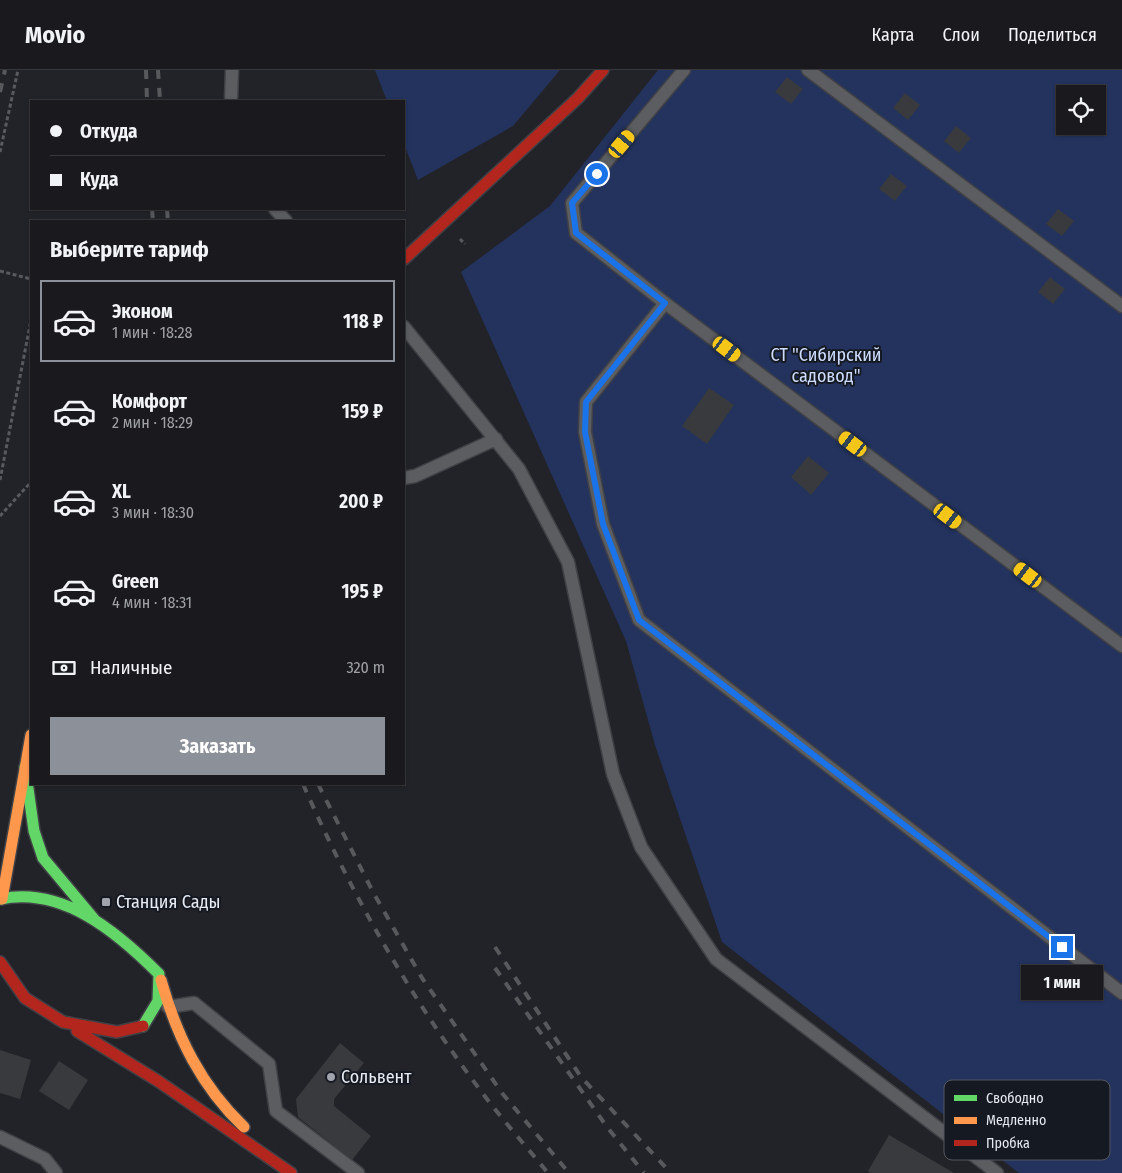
<!DOCTYPE html>
<html lang="ru">
<meta charset="utf-8">
<style>
body{margin:0;font-family:"Fira Sans Condensed",sans-serif;background:#232327;color:#f1f3f6;height:100vh;display:flex;flex-direction:column;font-size:19px;white-space:nowrap}
*{box-sizing:border-box;margin:0}
p{font-size:16px;color:#9fa1a4}
.icon{flex:none;width:28px;height:28px;fill:none;stroke:currentColor;stroke-width:2;stroke-linecap:round;stroke-linejoin:round}
.map{position:relative;flex:1;overflow:hidden}
.details{position:absolute;left:30px;top:150px;width:375px;height:565px;display:flex;flex-direction:column;background:#1a1a1e;border-radius:0px;box-shadow:0 1px 4px #0004,0 0 0 1px #38383c}
.details>*{flex:none}
.hud{position:absolute;left:30px;top:30px;width:375px;height:110px;border-radius:0px;box-shadow:0 1px 4px #0004,0 0 0 1px #38383c;display:grid;align-content:center;height:110px;padding:0 20px;background:#1a1a1e}
.tools{position:absolute;left:1056px;top:15px;display:grid;gap:10px}
.tools a{display:grid;place-items:center;width:50px;height:50px;border-radius:0px;background:#1a1a1e;box-shadow:0 1px 4px #0004,0 0 0 1px #38383c;font-size:25px}
.end{position:absolute;width:22px;height:22px;margin:-11px;border:6px solid #1a73e8;background:#fff;box-shadow:0 0 0 2px #fff}
.from{border-radius:50%}
.bubble{position:absolute;height:35px;border-radius:0px;background:#1a1a1e;box-shadow:0 1px 4px #0004,0 0 0 1px #38383c;font-size:16px;font-weight:700;line-height:35px;text-align:center}
.car{position:absolute;width:15px;height:30px;margin:-15px -8px;border-radius:6px;box-shadow:0 0 4px 1px #0007;background:linear-gradient(#f5c518 24%,#345 0 40%,#f5c518 0 76%,#345 0 86%,#f5c518 0)}
.hud b{display:flex;align-items:center;gap:18px;height:48px;font-size:19px}
.hud b+b{border-top:1px solid #38383c}
.hud i{width:12px;height:12px;background:#f1f3f6}
ul{padding:0;list-style:none}
li{display:flex;align-items:center;gap:15px;height:82px;margin:0 10px 8px;padding:0 10px;border:2px solid transparent;border-radius:0px}
li div{flex:1}
li b{display:block;font-size:19px}
li em{font-style:normal;font-weight:700}
li.active{border-color:#8c9099}
li>.icon{width:45px;height:45px;stroke-width:1.5}
h2{padding:0 20px;font-size:22px;line-height:60px}
.pay{display:flex;align-items:center;gap:12px;height:55px;padding:0 20px;font-size:19px}
.pay p{margin-inline-start:auto}
.primary-button{display:flex;gap:10px;margin-top:auto;padding:10px 20px}
.primary-button a{flex:1;height:58px;border-radius:0px;background:#8c9099;color:#fff;font-size:20px;font-weight:700;line-height:58px;text-align:center}
header{display:flex;align-items:center;gap:30px;box-sizing:border-box;height:70px;padding:0 25px;background:#1a1a1e;border-bottom:1px solid #38383c}
header strong{font-size:24px}
nav{display:flex;gap:28px;margin-inline-start:auto;font-size:18px}
.map>svg:first-child{display:block}
.green{fill:#23335e;fill-rule:evenodd}
.building{fill:#383a3d}
.lines{fill:none;stroke-linecap:round;stroke-linejoin:round}
.lane-casing{stroke:#404146;stroke-width:15}
.fast-casing{stroke:#404146;stroke-width:14}
.slow-casing{stroke:#404146;stroke-width:14}
.jam-casing{stroke:#404146;stroke-width:14}
.path{stroke:#595a5f;stroke-width:3;stroke-dasharray:4 2.5;stroke-linecap:butt}
.lane{stroke:#5b5d60;stroke-width:12}
.fast{stroke:#63d668;stroke-width:11}
.slow{stroke:#ff974d;stroke-width:11}
.jam{stroke:#b3261e;stroke-width:11}
.rail{stroke:#58595d;stroke-width:4;stroke-dasharray:9 9;stroke-linecap:butt}
.route{stroke:#1a73e8;stroke-width:6}
.poi-dot{fill:#a1a4aa;stroke:#151922;stroke-width:2}
.labels{text-anchor:middle;dominant-baseline:central;stroke-width:4;stroke-linejoin:round;paint-order:stroke}
.park-label{font-size:18px;fill:#ceddfe;stroke:#151922}
.poi-label{font-size:18px;fill:#e6e9f0;stroke:#151922;text-anchor:start}
.key{fill:#151922;stroke:#545760;stroke-width:1}
.key-label{font-size:14px;fill:#e6e9f0}
</style>
<header>
<strong>Movio</strong>
<nav><a>Карта</a><a>Слои</a><a>Поделиться</a></nav>
</header>
<div class="map">
<svg width="1122" height="1103" viewBox="0 0 1122 1103">
<rect width="100%" height="100%" fill="#222328"/>
<path class="green" d="M375 0H560L513 56 418 110 404 74V31H387Z
M658 0H1122V1103H1019L722 872 655 675 626 571 461 202 550 136ZM1065 24H1098V56H1065Z"/>
<path class="building" d="M787 7 803 19 791 34 775 22Z
M905 23 920 35 908 50 893 38Z
M956 56 971 68 959 83 944 71Z
M891 104 907 116 895 131 879 119Z
M1058 139 1074 151 1062 166 1046 154Z
M1050 207 1065 219 1053 234 1038 222Z
M709 318 734 335 707 374 682 356Z
M808 386 829 403 811 425 791 407Z
M340 973 364 993 334 1029V1036L371 1066 352 1090 298 1047 296 1029Z
M0 980 31 990 20 1029 0 1023Z
M59 991 88 1010 69 1040 39 1021Z
M889 1065 954 1103H871L868 1101Z"/>
<g class="lines">
<defs>
<path id="lane" d="M684 0 572 133 576 163 665 233 1122 576
M808 0 1122 236
M231 31 232 0
M275 139 286 151
M665 233 586 332 585 362 603 454 639 550 1122 923
M404 257 519 399 568 492 613 704 641 777 716 889 997 1103
M404 408 415 406 496 369
M168 937 194 933 269 994 276 1041 358 1103
M0 1067 45 1089 56 1103"/>
<path id="fast" d="M25 697 34 761 43 788 94 849
M0 829C63 816 117 862 159 904L158 931 143 956"/>
<path id="slow" d="M2 829 31 665
M161 910C177 967 201 1016 244 1057"/>
<path id="jam" d="M404 189 578 28 603 0
M0 892 25 928 63 952 117 962 143 956
M77 961 158 1011 291 1103"/>
</defs>
<use href="#lane" class="lane-casing"/>
<use href="#fast" class="fast-casing"/>
<use href="#slow" class="slow-casing"/>
<use href="#jam" class="jam-casing"/>
<path class="path" d="M0 82 18 0
M460 169 465 174
M0 201 31 209
M0 410 31 250
M0 446 31 412"/>
<use href="#lane" class="lane"/>
<use href="#fast" class="fast"/>
<use href="#slow" class="slow"/>
<use href="#jam" class="jam"/>
<path class="rail" d="M146 0 147 31
M158 0 160 31
M0 22 5 0
M152 139 153 151
M167 139 168 151
M303 714C352 826 415 936 490 1033 509 1057 529 1080 548 1103
M318 714 373 822 422 908 502 1023 569 1103
M495 877 581 1007 671 1103
M495 898 607 1057 644 1103"/>
</g>
<g class="lines">
<path class="route" d="M597 104 572 133 576 163 665 233 586 332 585 362 603 454 639 550 1062 877"/>
</g>
<g class="poi-dot">
<rect x="101" y="827" width="10" height="10" rx="2.5"/>
<circle cx="331" cy="1007" r="5"/>
</g>
<g class="labels">
<g class="park-label">
<text x="826" y="285">СТ "Сибирский<tspan x="826" dy="21">садовод"</tspan></text>
</g>
<g class="poi-label">
<text x="116" y="832">Станция Сады</text>
<text x="341" y="1007">Сольвент</text>
</g>
</g>
<rect x="944" y="1010" width="166" height="80" rx="8" class="key"/>
<rect x="954" y="1025" width="23" height="6" fill="#63d668"/>
<rect x="954" y="1047" width="23" height="7" fill="#ff974d"/>
<rect x="954" y="1070" width="23" height="6" fill="#b3261e"/>
<g class="key-label">
<text x="986" y="1033">Свободно</text>
<text x="986" y="1055">Медленно</text>
<text x="986" y="1078">Пробка</text>
</g>
</svg>
<div class="tools">
<a><svg class="icon" aria-label="locate" viewBox="0 0 24 24"><circle cx="12" cy="12" r="6"/><path d="M12 2v4M12 18v4M2 12h4M18 12h4"/></svg></a>
</div>
<i class="end from" style="left:597px;top:104px"></i>
<i class="end" style="left:1062px;top:877px"></i>
<div class="bubble" style="left:1021px;top:895px;width:82px">1 мин</div>
<i class="car" style="left:622px;top:74px;rotate:40deg"></i>
<i class="car" style="left:727px;top:279px;rotate:127deg"></i>
<i class="car" style="left:853px;top:374px;rotate:307deg"></i>
<i class="car" style="left:948px;top:446px;rotate:127deg"></i>
<i class="car" style="left:1028px;top:505px;rotate:307deg"></i>
<div class="hud">
<b><i class="from"></i>Откуда</b>
<b><i></i>Куда</b>
</div>
<section class="details">
<h2>Выберите тариф</h2>
<ul>
<li class="active"><svg class="icon" aria-label="car" viewBox="0 0 24 24"><path d="M5 17H2v-5l4-1 3-4h7l3 4 3 1v5h-3M9 17h6M6 11h13"/><circle cx="7" cy="17" r="2"/><circle cx="17" cy="17" r="2"/></svg><div><b>Эконом</b><p>1 мин · 18:28</p></div><em>118 ₽</em></li>
<li><svg class="icon" aria-label="car" viewBox="0 0 24 24"><path d="M5 17H2v-5l4-1 3-4h7l3 4 3 1v5h-3M9 17h6M6 11h13"/><circle cx="7" cy="17" r="2"/><circle cx="17" cy="17" r="2"/></svg><div><b>Комфорт</b><p>2 мин · 18:29</p></div><em>159 ₽</em></li>
<li><svg class="icon" aria-label="car" viewBox="0 0 24 24"><path d="M5 17H2v-5l4-1 3-4h7l3 4 3 1v5h-3M9 17h6M6 11h13"/><circle cx="7" cy="17" r="2"/><circle cx="17" cy="17" r="2"/></svg><div><b>XL</b><p>3 мин · 18:30</p></div><em>200 ₽</em></li>
<li><svg class="icon" aria-label="car" viewBox="0 0 24 24"><path d="M5 17H2v-5l4-1 3-4h7l3 4 3 1v5h-3M9 17h6M6 11h13"/><circle cx="7" cy="17" r="2"/><circle cx="17" cy="17" r="2"/></svg><div><b>Green</b><p>4 мин · 18:31</p></div><em>195 ₽</em></li>
</ul>
<div class="pay"><svg class="icon" aria-label="cash" viewBox="0 0 24 24"><path d="M3 7h18v10H3z"/><circle cx="12" cy="12" r="2"/></svg>Наличные<p>320 m</p></div>
<div class="primary-button"><a>Заказать</a></div>
</section>
</div>
